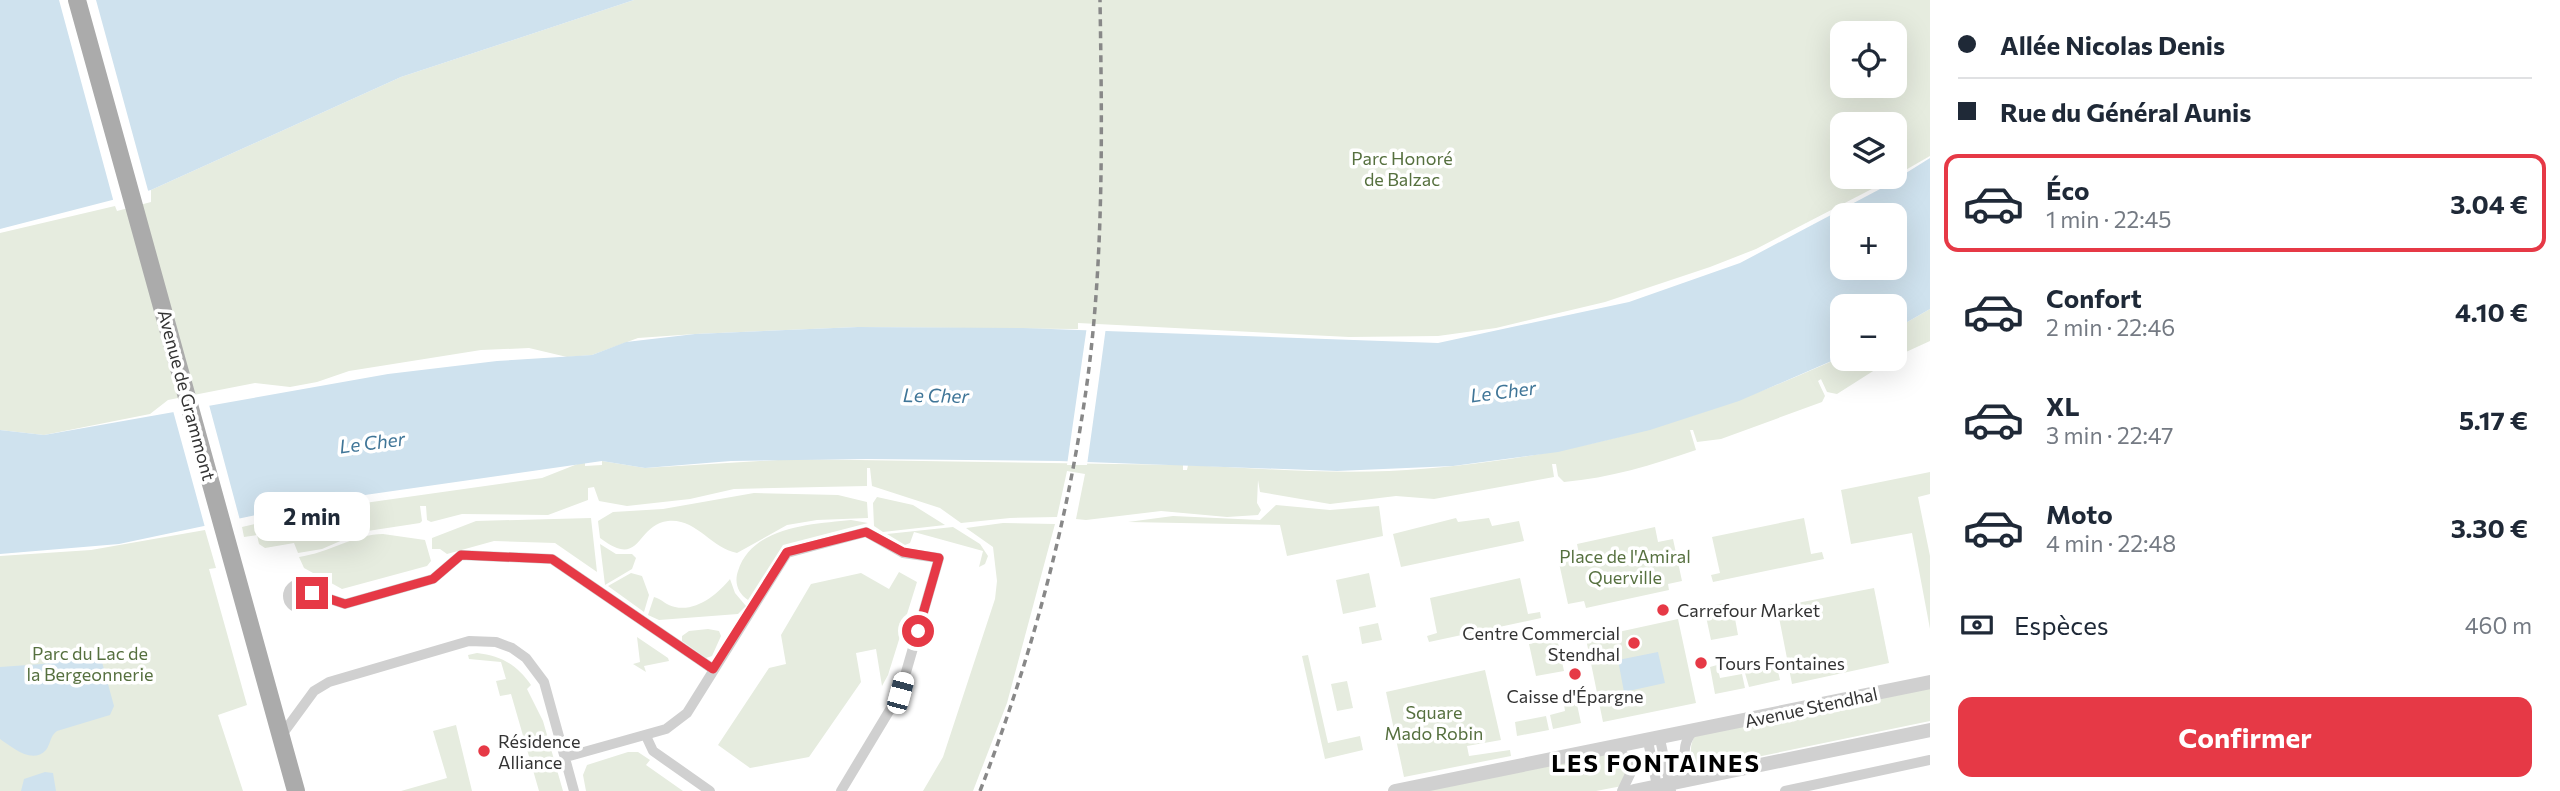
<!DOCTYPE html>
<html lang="fr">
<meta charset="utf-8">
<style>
body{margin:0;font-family:Commissioner,sans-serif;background:#f2f2f3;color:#1f2937;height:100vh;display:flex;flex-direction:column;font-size:26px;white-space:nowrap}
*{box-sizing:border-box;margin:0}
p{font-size:23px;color:#747a83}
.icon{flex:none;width:38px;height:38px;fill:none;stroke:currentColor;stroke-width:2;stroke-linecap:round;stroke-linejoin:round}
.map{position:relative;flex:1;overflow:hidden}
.details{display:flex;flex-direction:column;background:#fff;width:630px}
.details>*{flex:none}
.top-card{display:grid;align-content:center;height:154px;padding:0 28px;background:#fff}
.fabs{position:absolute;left:1830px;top:21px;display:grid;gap:14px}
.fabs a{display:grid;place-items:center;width:77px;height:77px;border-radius:14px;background:#fff;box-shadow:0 7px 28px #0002;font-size:35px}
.end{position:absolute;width:32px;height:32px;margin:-16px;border:9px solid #e63946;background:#fff;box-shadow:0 0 0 4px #fff}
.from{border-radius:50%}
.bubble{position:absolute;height:49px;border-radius:14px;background:#fff;box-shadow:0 7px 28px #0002;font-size:23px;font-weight:700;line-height:49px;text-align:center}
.car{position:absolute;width:21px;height:42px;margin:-21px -10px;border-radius:9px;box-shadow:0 0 5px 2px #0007;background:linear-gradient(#fff 24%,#345 0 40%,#fff 0 76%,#345 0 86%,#fff 0)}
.top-card b{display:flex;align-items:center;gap:24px;height:66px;font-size:26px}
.top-card b+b{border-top:2px solid #e0e1e3}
.top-card i{width:18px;height:18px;background:#1f2937}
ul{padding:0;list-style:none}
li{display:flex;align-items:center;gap:21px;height:98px;margin:0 14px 10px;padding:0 14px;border:4px solid transparent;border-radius:14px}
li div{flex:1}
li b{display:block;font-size:26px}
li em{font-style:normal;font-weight:700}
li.selected{border-color:#e63946}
li>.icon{width:63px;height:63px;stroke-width:1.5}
.pay{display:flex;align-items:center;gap:18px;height:77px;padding:0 28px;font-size:26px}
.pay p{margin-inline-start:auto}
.button{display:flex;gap:14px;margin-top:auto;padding:14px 28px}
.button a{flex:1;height:80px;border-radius:14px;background:#e63946;color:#fff;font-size:28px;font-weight:700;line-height:80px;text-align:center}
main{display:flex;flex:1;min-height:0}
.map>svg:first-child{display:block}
.green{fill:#e6ecdf;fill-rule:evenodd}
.water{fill:#cfe2ee;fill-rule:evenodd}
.pier{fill:#fff}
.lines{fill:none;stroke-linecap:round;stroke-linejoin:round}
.minor{stroke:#d0d0d0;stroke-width:10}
.tertiary{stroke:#d0d0d0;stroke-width:14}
.primary{stroke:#ababab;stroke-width:18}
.rail{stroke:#888;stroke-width:3.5;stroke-dasharray:7 5;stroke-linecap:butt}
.route{stroke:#e63946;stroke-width:9}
.poi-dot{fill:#e63946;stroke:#fff;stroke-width:2.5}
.labels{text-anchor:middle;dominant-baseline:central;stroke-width:7;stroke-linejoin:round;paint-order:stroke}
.park-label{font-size:18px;fill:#56703f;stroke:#fff}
.street-label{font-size:18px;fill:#333;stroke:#fff}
.poi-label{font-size:18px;fill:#333;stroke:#fff;text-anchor:start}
.water-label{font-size:19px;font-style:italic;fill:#3f7597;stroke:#fff}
.district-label{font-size:24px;font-weight:bold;letter-spacing:2px;fill:#000;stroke:#fff}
</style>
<main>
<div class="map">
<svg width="1930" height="791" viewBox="0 0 1930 791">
<rect width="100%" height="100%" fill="#fff"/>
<path class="green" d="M634 0H1930V156L1895 176V124H1843V177H1895L1756 249 1710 267 1605 302 1496 328 1438 336 1349 337 1078 323V329L858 327 695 334 638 338 592 355 567 357 529 348 481 350 349 371 317 382 290 387 255 383 168 400 150 414 44 435 0 430V233L115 206 117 211 151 202V190L401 77ZM1843 33H1895V86H1843Z
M1930 309V341L1895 357V329Z
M1843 356V359H1892L1837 394 1827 392 1821 379 1818 381 1825 396 1822 402 1721 439 1697 442 1693 430H1690L1696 450C1652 465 1610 478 1564 482L1558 476 1556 464H1552L1554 477 1434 499 1396 496 1330 504 1260 492 1258 480 1257 503 1261 510 1258 515 1227 517 1161 511 1086 520 1076 519 1085 474 1067 471 1057 517 1010 518 961 523 940 508 872 486 870 468H867V486L734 489 690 499 627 506 599 501 594 487 588 488V500L548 515 462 514 431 522 427 520 426 506H420L422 521 420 523 361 532 322 549 298 553 294 543 265 548 259 544 257 535 244 537 242 527 322 509 542 478 580 463 585 462V466L602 465V461L645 468 794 459 1183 465V470H1187L1188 465C1255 468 1322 474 1389 471 1552 463 1696 424 1843 356Z
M1930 472V494L1918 497 1930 556V629L1912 533 1851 544 1841 490Z
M754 493 838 495 867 502 868 518 817 520 787 525 737 553C711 548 696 518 668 521 635 525 642 570 600 538L598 521 613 512 663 509Z
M877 497 913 505 945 525 883 532 874 526 873 503Z
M1276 505 1330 510 1379 506 1383 536 1287 556 1280 525 1128 522 1173 516 1260 520Z
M591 518 597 572 555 543 494 541 447 554 440 549H432V538L476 521Z
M1456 518 1458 522 1489 518 1492 526 1519 521 1524 541 1401 567 1393 534Z
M1804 518 1811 554 1822 552 1824 559 1713 582 1711 575 1720 573 1712 537Z
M851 520 868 523 783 545 748 600C738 593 734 583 738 571 752 526 813 524 851 520Z
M1003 523 1055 524 1007 703 973 791H923L943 757 995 599 997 581 993 547 966 528Z
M953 527 980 544 988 556 985 564 979 567 983 551 914 532 910 543 905 545 887 534Z
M1655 527 1658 542 1673 539 1682 581 1668 584 1669 590 1586 608 1584 601 1568 604 1559 563 1580 559 1577 544Z
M205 530 216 568 209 569 247 705 218 715 243 791H0V556L91 550Z
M383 534 425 540 431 561 427 566 342 589 304 568 299 557C328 553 356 534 383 534Z
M600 544 616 554H632L636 558 632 569 605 585Z
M899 572 917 582 888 675 882 686 876 649 856 653 861 682 809 757 750 768 718 745 769 668 786 664 781 635 811 584 861 573 889 589Z
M631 573 642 576 649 595 644 612 608 586Z
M1369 573 1376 607 1343 614 1336 580Z
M1520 578 1528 614 1540 612 1541 618 1429 642 1427 636 1437 633 1430 598Z
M730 579 735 593 746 606 738 614 659 620 648 615 654 597C662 599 667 606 675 607 696 612 718 594 730 579Z
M1874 588 1889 663 1792 684 1777 607Z
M1732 602 1738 635 1711 640 1704 607Z
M1678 619 1696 703 1603 722 1586 639Z
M1378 623 1382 640 1362 644 1359 627Z
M708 629 719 631 721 636 712 656 706 658 682 641V636L689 631Z
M637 637 668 658 669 661 644 666 646 672 633 664 640 662Z
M1557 638 1564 671 1536 676 1529 644Z
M477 653C502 656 517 665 531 685L527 689 543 721 563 791H539L511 694 500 696 496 681 506 679 501 662 469 659 468 655Z
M1308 655 1328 743 1360 736 1363 750 1325 759 1302 656Z
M1717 665 1720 678 1742 674 1745 688 1715 694 1710 667Z
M1777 667 1780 680 1749 687 1745 673Z
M1485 670 1501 740 1467 746 1469 756 1510 750 1511 756 1404 777 1386 692Z
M1347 681 1353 708 1337 711 1331 684Z
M1930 685V721L1704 768 1697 767C1689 754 1689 747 1696 733Z
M1575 695 1581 723 1553 729 1550 715 1565 711 1563 698Z
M1546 716 1549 730 1517 736 1515 722Z
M456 725 472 791H401L447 778 433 731Z
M628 752H638L650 760 646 765 683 791H586L583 775 587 765Z
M1615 752 1618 753 1627 770 1622 786 1596 791H1427Z"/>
<path class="water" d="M0 0H634L401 77 151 190 0 229Z
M1930 158V309L1895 329V306H1843V356L1739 401 1650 430 1558 452 1453 466 1337 471 1059 461 867 459 731 461 645 468 602 461 323 501 119 544 0 554V430L44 435 388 374 497 361 592 355 626 342 695 334 858 327 1023 328 1438 343 1629 302 1740 263 1882 188ZM1843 215H1895V268H1843Z
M1658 652 1665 683 1624 692 1618 660Z
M94 655 102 662 114 706 110 715 57 731C50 736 51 743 46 750 32 765 12 747 0 739V667L42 664Z
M45 772 53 773 56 791H21L24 779Z"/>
<path class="pier" d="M59 0H96L149 194 114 203Z
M1087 326 1106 327 1099 379 1087 465H1067Z
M208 401 241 524 206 531 172 407Z"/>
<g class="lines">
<path class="minor" d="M288 596a12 12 0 1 1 24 0a12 12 0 1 1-24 0Z
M312 593 345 604 433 579 461 555 552 559 713 669
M1692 732C1678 751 1686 763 1701 778
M281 736 314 691 329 682 469 641 496 642 512 648 526 658 544 682 574 791
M646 736 653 751 710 791
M1660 739 1671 791
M1648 741 1658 791
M1617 748 1628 760 1632 770 1622 791
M566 757 666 729 687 713 787 553 866 532 903 553 939 558 900 693 841 791
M1785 791 1930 760"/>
<path class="tertiary" d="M1395 791 1930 682
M1634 791 1930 730"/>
<path class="primary" d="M77 0 296 791"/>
<path class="rail" d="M980 791C1032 657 1069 518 1088 376 1104 251 1102 125 1100 0"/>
</g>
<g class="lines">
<path class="route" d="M312 593 345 604 433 579 461 555 552 559 713 669 787 552 866 532 903 552 939 558 918 631"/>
</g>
<g class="poi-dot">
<circle cx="1663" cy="610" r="7"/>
<circle cx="1634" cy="643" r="7"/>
<circle cx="1701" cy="663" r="7"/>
<circle cx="1575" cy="674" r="7"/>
<circle cx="484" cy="751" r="7"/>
</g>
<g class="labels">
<g class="park-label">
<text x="1402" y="158">Parc Honoré<tspan x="1402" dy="21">de Balzac</tspan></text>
<text x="1625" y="556">Place de l'Amiral<tspan x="1625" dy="21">Querville</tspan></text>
<text x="90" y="653">Parc du Lac de<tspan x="90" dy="21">la Bergeonnerie</tspan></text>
<text x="1434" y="712">Square<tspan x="1434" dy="21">Mado Robin</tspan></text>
</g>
<g class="street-label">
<text transform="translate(187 395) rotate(75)">Avenue de Grammont</text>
<text transform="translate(1811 707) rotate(-12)">Avenue Stendhal</text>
</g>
<g class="poi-label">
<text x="1677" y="610">Carrefour Market</text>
<text x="1620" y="633" text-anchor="end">Centre Commercial<tspan x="1620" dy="21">Stendhal</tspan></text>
<text x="1715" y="663">Tours Fontaines</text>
<text x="1575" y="696" text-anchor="middle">Caisse d'Épargne</text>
<text x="498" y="741">Résidence<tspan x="498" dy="21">Alliance</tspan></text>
</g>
<g class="water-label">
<text transform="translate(1503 391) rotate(-7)">Le Cher</text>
<text transform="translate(936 395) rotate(1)">Le Cher</text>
<text transform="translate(372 442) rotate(-7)">Le Cher</text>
</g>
<g class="district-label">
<text x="1656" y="762">LES FONTAINES</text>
</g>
</g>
</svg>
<div class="fabs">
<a><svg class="icon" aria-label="locate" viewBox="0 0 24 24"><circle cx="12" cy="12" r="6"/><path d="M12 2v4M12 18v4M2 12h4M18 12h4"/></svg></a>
<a><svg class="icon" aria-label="layers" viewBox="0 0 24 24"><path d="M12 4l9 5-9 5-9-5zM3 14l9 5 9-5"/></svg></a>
<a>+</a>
<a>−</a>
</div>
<i class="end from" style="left:918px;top:631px"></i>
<i class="end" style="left:312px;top:593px"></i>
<div class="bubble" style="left:254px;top:492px;width:116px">2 min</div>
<i class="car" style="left:900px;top:693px;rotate:15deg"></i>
</div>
<section class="details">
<div class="top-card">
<b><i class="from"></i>Allée Nicolas Denis</b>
<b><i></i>Rue du Général Aunis</b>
</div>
<ul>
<li class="selected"><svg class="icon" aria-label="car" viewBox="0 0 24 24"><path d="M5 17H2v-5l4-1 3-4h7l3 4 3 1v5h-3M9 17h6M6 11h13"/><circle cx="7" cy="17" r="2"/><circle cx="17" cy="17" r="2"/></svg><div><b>Éco</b><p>1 min · 22:45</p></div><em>3.04 €</em></li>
<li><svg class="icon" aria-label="car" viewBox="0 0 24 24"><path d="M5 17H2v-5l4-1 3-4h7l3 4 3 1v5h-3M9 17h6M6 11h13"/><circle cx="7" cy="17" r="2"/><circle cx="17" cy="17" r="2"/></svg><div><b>Confort</b><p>2 min · 22:46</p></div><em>4.10 €</em></li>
<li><svg class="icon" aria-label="car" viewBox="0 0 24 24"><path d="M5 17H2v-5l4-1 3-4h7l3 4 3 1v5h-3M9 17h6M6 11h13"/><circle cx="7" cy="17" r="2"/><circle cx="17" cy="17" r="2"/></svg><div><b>XL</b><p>3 min · 22:47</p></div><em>5.17 €</em></li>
<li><svg class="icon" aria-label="car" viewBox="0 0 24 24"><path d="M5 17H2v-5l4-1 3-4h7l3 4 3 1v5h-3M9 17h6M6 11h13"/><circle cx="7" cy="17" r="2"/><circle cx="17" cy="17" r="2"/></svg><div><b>Moto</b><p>4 min · 22:48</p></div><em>3.30 €</em></li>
</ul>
<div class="pay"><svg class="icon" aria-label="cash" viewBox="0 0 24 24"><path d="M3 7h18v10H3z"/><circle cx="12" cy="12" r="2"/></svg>Espèces<p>460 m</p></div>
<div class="button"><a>Confirmer</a></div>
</section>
</main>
